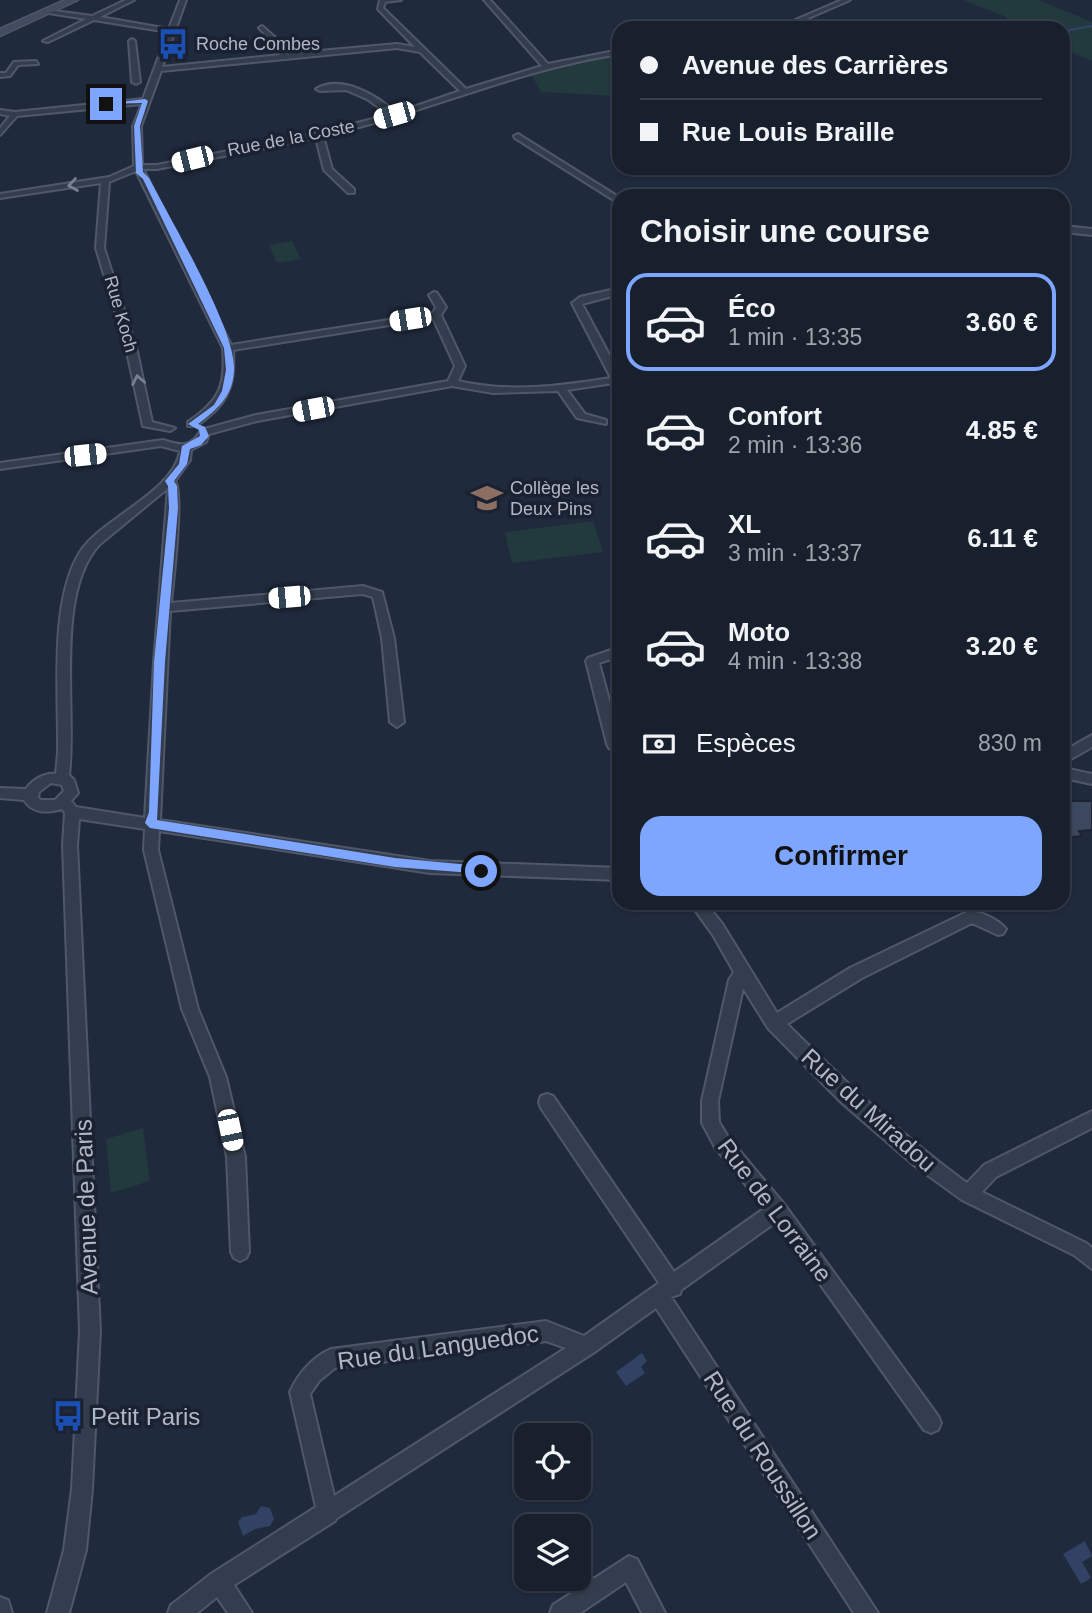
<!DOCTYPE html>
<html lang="fr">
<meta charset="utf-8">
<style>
body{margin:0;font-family:Helvetica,sans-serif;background:#212836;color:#f1f3f6;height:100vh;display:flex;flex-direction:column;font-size:26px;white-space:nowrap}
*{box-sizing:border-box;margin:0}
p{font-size:23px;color:#9fa3aa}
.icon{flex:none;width:38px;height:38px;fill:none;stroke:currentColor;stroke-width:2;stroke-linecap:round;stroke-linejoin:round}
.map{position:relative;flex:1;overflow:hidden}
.panel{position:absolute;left:612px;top:189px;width:458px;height:721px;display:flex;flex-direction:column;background:#18202e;border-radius:21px;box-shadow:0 2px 5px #0004,0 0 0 2px #363e4a}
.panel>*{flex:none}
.banner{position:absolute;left:612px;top:21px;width:458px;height:154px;border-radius:21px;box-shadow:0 2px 5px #0004,0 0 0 2px #363e4a;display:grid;align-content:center;height:154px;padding:0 28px;background:#18202e}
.controls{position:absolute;left:514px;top:1423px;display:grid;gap:14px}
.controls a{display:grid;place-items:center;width:77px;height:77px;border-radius:14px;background:#18202e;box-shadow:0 2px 5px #0004,0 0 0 2px #363e4a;font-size:35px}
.end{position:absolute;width:32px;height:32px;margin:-16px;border:9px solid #7ea6ff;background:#111;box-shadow:0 0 0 4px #111}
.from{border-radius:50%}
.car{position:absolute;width:21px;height:42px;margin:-21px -10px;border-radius:9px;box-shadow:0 0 5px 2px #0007;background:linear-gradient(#fff 24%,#345 0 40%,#fff 0 76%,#345 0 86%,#fff 0)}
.banner b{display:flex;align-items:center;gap:24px;height:66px;font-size:26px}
.banner b+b{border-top:2px solid #363e4a}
.banner i{width:18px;height:18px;background:#f1f3f6}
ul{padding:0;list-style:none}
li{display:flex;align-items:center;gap:21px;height:98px;margin:0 14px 10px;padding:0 14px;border:4px solid transparent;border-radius:21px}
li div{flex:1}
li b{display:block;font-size:26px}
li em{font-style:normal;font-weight:700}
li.current{border-color:#7ea6ff}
li>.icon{width:63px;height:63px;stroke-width:1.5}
h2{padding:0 28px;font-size:32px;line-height:84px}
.pay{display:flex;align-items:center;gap:18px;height:77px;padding:0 28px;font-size:26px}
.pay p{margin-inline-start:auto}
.primary-button{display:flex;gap:14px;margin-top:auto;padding:14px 28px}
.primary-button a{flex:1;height:80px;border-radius:21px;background:#7ea6ff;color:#111;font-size:28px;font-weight:700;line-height:80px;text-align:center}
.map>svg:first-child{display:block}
.green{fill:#22393e}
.water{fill:#314264}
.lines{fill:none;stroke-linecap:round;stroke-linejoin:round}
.stream{stroke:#314264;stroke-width:2.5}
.building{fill:#3c485d;stroke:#1c2434;stroke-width:2}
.street-casing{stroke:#505768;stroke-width:4}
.secondary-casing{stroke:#505768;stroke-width:3}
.street{fill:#343d4d;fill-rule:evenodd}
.secondary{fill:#424b60;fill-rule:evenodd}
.oneway{stroke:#788091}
.route{fill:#7ea6ff}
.labels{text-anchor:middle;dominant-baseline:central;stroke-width:7;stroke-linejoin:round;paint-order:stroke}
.far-poi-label{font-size:18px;fill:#b0b7c9;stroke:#1a2232;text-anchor:start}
.far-street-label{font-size:18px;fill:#b0b7c9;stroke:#1a2232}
.near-street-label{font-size:24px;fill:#b0b7c9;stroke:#1a2232}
.near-poi-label{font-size:24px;fill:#b0b7c9;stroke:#1a2232;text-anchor:start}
</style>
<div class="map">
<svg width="1092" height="1613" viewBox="0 0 1092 1613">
<rect width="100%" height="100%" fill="#202a3d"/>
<path class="green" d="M963 0H1039L1092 22V61L1064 49V28H869L898 21 915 28H953L948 20 1008 21 1006 17Z
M611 56 619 64V96L541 92 531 74Z
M292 241 301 259 277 263 269 245Z
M593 521 603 552 512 563 505 532Z
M143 1128 150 1181 111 1193 106 1139Z"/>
<path class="water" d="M642 1353 647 1361 641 1367 645 1373 626 1386 616 1372Z
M261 1506 270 1508 274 1519 270 1526 255 1529 243 1536 238 1522 242 1517 256 1514Z
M1085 1541 1092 1556 1082 1562 1091 1578 1081 1584 1063 1554Z"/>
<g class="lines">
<path class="stream" d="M957 28H964
M1064 31 1092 26"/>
</g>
<path class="building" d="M1064 797 1066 801H1092V830L1079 831 1082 836 1064 838Z"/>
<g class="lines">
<defs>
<path id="street" d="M126 0H134L100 17 169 29 180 0H186L162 67 280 55 274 43 259 28 262 26 279 41 286 54 397 44 415 47 378 9 380 0H401L385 2 383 8 466 89 542 66 484 0H490L548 64 620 50V54C518 69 424 114 323 136L332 169 354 189V193H348L324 170 316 138 157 169H143L231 345 433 313 436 307 429 295 434 292 437 293 446 307 441 315 465 366 458 381C509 393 560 386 611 378L572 303 580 297 620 288V294L582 304 620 375V382L567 390 585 414 606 420V424L577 418 558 391 493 393 452 386 257 421 209 434 206 442 191 450 190 460 175 481C184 494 173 582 171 603L363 586 382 592 394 638 404 722 397 727 390 722 382 638 373 597 362 594 170 611 160 820 430 861 620 868V880L430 873 159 831 158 850 198 1009 226 1077 245 1157 249 1252 246 1258 240 1261 234 1258 231 1252 227 1157 210 1077 182 1009 144 850 145 829 79 819 77 845 100 1331 92 1489 86 1550 69 1613H47L64 1550 72 1489 80 1331 63 845 65 813 62 809C47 813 33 814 24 800L0 798V788L26 789C32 780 45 772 56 774L58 753C59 696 49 601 80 552 101 519 175 491 180 451L161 446 0 469V463L163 440C180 446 192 448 201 430L256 415 448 381 455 366 433 318 233 350C235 378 231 399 208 417 202 422 197 427 188 426V422C220 400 226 386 223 348L136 171 109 182 104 248 136 347 152 422 175 428 170 431 143 426 126 347 96 248 101 183 0 198V194L109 177 134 166 133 126 142 104 17 116 0 135V128L10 116 0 114V110L15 112 143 99 168 32 94 20 48 42 43 41 86 19 49 13 47 10 92 16ZM397 48 420 52 460 91 396 113C377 95 341 74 316 89L320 91 346 90 367 99 389 115 305 136 157 165H142L141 126 161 71ZM168 488 154 662 145 818 76 807 71 801 78 793 74 780 69 775C77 710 54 595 99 545ZM51 783 62 785 64 791 55 800H41L38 798 39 792Z
M842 0H850L797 23 766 28 793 21Z
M132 39 135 41 140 82 136 84 132 82 129 41Z
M36 61 38 64 18 65 10 76 0 77V73H6L14 62Z
M518 134 620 198V204L515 138 514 136Z
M1064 226 1092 229V235L1064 232Z
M620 647V656L599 663 620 740V752L609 748 607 744 586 661 588 658Z
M1092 735V747L1064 763V751Z
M1064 768 1092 774V784L1064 778Z
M690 903H706L723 925 777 1013 850 968 967 912C978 909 999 920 1006 929L1003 934 998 935 972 923 862 978 787 1024C844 1081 901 1135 967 1183L984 1165 1092 1111V1128L996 1177 982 1192 1086 1243 1092 1248V1269L1074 1255 962 1200 915 1166 842 1103 768 1028 743 988 718 1101 719 1122 728 1137 784 1204 938 1416 941 1423 938 1430 931 1433 924 1430 776 1222 681 1290 680 1294 671 1297 878 1613H854L656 1308 593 1353 337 1518 335 1521 234 1585 252 1613H228L217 1597 197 1613H168L171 1605 211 1574 316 1507 290 1392C298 1374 312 1357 331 1349L546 1321 584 1336 659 1283 541 1108 539 1102 541 1096 547 1094 553 1096 674 1272 765 1208 716 1149 702 1123V1101L729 980 734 972 713 935ZM546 1341 566 1348 334 1496 310 1394 319 1381 335 1368Z
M629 1556 637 1559 665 1613H642L626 1582 580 1613H550L553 1605Z
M0 1597 8 1600 12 1613H0Z"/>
<path id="secondary" d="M65 0H78L0 36V29Z"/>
</defs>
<use href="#street" class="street-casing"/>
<use href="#secondary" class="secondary-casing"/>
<use href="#street" class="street"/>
<use href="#secondary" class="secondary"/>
</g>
<defs><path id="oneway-chevron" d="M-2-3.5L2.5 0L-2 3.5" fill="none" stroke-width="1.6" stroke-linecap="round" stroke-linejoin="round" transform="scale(1.75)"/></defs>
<g class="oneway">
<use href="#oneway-chevron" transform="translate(73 185) rotate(171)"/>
<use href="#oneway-chevron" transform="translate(138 380) rotate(-101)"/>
</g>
<path class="route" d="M145 99 148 101 140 126 143 172 149 178C170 219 235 328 234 368 234 395 218 409 198 424L205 427 209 436 201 445 190 449 187 464 174 481 177 486 178 508 165 662 157 820 395 858 481 866 485 867V874L395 867 150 828 145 823 149 812 154 662 169 508 168 486 165 481 179 464 182 446 200 436 199 430 188 424 214 405 222 391 226 370 224 348 143 179 136 173 134 126 142 103 103 104Z"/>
<defs>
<symbol id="bus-bare" viewBox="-9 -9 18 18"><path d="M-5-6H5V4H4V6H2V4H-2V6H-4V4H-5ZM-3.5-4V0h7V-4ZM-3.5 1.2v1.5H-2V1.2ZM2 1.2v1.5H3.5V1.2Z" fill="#1a4fb4" stroke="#1a2232" stroke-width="2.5" paint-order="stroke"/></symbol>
<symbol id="school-bare" viewBox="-9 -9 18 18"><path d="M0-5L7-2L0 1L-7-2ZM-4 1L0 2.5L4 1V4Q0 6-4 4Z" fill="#8d6e63" stroke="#1a2232" stroke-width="2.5" paint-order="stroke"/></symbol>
</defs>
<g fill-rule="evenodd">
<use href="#bus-bare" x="151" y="22" width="44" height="44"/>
<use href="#school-bare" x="465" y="476" width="44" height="44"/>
<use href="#bus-bare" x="46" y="1394" width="44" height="44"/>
</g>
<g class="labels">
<g class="far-poi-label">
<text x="196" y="44">Roche Combes</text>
<text x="510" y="488">Collège les<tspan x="510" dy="21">Deux Pins</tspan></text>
</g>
<g class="far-street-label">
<text transform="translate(291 138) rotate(-11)">Rue de la Coste</text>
<text transform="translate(121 314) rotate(74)">Rue Koch</text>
</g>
<g class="near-street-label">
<text transform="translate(869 1110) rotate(42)">Rue du Miradou</text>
<text transform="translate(86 1207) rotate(-92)">Avenue de Paris</text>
<text transform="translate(775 1210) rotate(53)">Rue de Lorraine</text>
<text transform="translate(438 1347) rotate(-8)">Rue du Languedoc</text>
<text transform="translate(763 1455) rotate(57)">Rue du Roussillon</text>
</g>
<g class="near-poi-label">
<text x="91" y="1416">Petit Paris</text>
</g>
</g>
</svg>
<div class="controls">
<a><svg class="icon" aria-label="locate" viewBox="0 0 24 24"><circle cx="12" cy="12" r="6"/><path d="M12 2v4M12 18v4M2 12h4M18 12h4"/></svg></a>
<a><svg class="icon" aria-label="layers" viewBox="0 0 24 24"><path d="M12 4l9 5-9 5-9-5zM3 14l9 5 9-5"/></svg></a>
</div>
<i class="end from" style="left:481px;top:871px"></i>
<i class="end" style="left:106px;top:104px"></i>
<i class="car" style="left:394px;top:115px;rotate:254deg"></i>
<i class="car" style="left:192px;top:159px;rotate:256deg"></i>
<i class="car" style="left:410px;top:319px;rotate:261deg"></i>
<i class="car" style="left:313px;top:409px;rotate:259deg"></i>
<i class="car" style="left:85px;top:455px;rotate:84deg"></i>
<i class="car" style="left:289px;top:597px;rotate:265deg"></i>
<i class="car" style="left:230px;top:1130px;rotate:168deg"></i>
<div class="banner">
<b><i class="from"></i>Avenue des Carrières</b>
<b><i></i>Rue Louis Braille</b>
</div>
<section class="panel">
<h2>Choisir une course</h2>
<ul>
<li class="current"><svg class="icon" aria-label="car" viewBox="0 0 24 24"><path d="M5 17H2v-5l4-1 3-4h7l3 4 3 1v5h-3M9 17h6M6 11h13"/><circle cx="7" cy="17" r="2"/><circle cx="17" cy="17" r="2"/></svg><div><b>Éco</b><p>1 min · 13:35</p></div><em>3.60 €</em></li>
<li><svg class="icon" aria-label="car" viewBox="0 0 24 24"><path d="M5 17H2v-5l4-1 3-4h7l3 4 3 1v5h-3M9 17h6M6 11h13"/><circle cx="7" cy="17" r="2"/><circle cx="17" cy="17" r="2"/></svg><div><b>Confort</b><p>2 min · 13:36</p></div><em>4.85 €</em></li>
<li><svg class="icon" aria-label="car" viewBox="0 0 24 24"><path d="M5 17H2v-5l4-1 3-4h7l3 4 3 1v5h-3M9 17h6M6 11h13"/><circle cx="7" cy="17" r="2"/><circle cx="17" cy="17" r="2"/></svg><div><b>XL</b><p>3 min · 13:37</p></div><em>6.11 €</em></li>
<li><svg class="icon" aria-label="car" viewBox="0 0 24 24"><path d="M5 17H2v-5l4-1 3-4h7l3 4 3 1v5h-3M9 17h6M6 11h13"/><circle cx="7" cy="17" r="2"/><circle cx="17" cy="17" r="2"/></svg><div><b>Moto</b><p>4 min · 13:38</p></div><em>3.20 €</em></li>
</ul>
<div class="pay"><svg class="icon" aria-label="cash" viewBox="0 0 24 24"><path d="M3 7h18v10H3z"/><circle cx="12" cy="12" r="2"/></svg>Espèces<p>830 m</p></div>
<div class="primary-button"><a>Confirmer</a></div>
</section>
</div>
